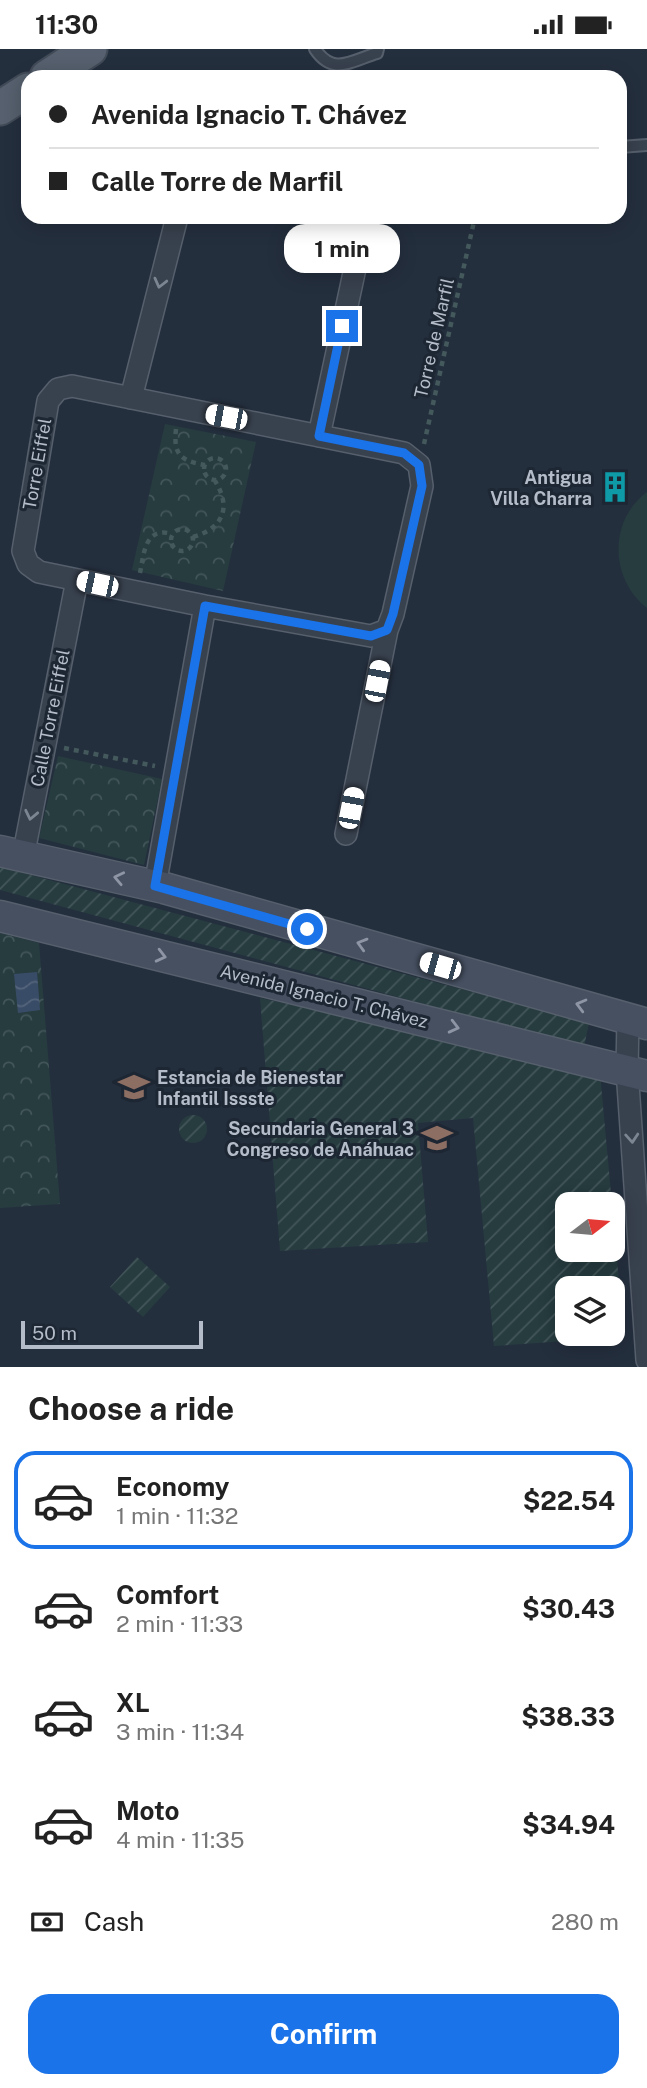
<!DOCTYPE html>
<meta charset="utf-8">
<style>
body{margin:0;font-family:"Public Sans",sans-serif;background:#f2f2f2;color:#222;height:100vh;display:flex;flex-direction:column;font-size:26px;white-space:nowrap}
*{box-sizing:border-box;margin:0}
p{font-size:23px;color:#767676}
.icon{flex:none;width:38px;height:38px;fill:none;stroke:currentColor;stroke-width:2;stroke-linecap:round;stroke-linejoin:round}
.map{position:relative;height:1318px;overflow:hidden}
.panel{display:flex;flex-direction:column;background:#fff;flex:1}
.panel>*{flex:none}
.top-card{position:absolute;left:21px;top:21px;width:606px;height:154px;border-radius:21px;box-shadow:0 4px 18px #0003;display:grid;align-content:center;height:154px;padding:0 28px;background:#fff}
.needle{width:46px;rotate:74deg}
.buttons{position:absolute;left:555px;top:1143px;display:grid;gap:14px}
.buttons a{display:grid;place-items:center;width:70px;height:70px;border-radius:14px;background:#fff;box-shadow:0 4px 18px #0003;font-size:35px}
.scale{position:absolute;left:21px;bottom:18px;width:182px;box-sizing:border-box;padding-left:7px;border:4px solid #b4bcc9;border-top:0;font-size:19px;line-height:24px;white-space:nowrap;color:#b4bcc9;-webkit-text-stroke:5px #1d2633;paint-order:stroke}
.end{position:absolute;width:32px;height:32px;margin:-16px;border:9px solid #1a73e8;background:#fff;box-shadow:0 0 0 4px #fff}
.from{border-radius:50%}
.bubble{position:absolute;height:49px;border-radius:21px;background:#fff;box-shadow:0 4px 18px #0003;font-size:23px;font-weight:700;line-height:49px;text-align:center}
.car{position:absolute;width:21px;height:42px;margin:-21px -10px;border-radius:9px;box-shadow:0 0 5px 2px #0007;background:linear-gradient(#fff 24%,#345 0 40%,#fff 0 76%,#345 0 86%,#fff 0)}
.top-card b{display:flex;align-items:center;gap:24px;height:66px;font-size:26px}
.top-card b+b{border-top:2px solid #e0e0e0}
.top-card i{width:18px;height:18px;background:#222}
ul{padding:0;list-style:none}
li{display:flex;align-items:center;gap:21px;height:98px;margin:0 14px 10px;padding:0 14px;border:4px solid transparent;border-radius:21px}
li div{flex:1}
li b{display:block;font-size:26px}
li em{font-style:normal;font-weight:700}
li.on{border-color:#1a73e8}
li>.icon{width:63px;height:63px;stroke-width:1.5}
h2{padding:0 28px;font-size:32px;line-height:84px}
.pay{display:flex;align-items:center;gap:18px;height:77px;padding:0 28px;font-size:26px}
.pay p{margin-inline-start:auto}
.action{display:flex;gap:14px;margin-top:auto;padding:14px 28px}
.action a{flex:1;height:80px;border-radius:21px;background:#1a73e8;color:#fff;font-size:28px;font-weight:700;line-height:80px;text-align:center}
.status{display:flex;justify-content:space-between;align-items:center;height:49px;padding:0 35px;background:#fff;direction:ltr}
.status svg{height:19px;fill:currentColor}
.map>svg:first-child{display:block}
.grass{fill:#263c3f}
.park{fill:url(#park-crowns)}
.garden{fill:url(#garden-furrows);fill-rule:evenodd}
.water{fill:url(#water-waves)}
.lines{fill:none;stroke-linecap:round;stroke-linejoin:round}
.lane-casing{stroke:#565f6c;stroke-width:14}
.street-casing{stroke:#565f6c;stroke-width:24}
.secondary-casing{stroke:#565f6c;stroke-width:33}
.primary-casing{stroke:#414a57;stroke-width:37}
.path{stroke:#44595c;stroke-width:4.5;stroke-dasharray:5 5;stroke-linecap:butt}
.lane{stroke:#38414e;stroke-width:10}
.street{stroke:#38414e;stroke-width:21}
.secondary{stroke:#465061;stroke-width:30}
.primary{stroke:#56606e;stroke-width:33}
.oneway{stroke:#7c8592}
.oneway2{stroke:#8e96a5}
.route{stroke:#1a73e8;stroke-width:9}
.labels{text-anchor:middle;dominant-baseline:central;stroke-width:6;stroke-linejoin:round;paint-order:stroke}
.street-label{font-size:18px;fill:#b4bcc9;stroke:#1d2633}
.poi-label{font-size:18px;font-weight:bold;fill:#b4bcc9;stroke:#1d2633;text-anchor:end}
</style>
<div class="status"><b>11:30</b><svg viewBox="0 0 49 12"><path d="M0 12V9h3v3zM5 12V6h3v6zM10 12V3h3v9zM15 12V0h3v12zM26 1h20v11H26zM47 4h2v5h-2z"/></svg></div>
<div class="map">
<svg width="647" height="1318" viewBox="0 0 647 1318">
<defs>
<pattern id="park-crowns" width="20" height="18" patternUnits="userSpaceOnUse" patternTransform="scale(1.75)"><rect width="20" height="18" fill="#263c3f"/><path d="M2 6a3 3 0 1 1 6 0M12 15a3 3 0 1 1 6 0" fill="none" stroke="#435659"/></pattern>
<pattern id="garden-furrows" width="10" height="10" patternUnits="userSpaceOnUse" patternTransform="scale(1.75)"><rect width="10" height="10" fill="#263c3f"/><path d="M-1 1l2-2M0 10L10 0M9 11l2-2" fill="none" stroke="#435659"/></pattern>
<pattern id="water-waves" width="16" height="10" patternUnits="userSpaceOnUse" patternTransform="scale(1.75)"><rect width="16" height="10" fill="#394c67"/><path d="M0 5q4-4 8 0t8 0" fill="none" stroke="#53647b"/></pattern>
</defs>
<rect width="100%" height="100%" fill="#242f3e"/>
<path class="grass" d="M647 443V559C610 530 608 472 647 443Z"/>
<path class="park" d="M165 375 256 393 223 542 132 521Z
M58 707 162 730 144 816 39 789Z
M0 884 39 894 60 1155 0 1159Z"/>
<path class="garden" d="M0 818 589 974 584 998 0 841Z
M260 949 600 1024 612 1155H567V1200H612L613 1166 624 1288 494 1297 473 1069 418 1074 428 1193 280 1202ZM567 1239H612V1284H567Z
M179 1080a14 14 0 1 1 28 0a14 14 0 1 1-28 0Z
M137 1208 170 1238 143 1268 110 1238Z"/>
<path class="water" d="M37 923 40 961 18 964 14 925Z"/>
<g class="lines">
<defs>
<path id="lane" d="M315 0C333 27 351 12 377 4L378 0
M620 98 647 96"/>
<path id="street" d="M131 349 177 168
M319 387 366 168
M346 785 387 581 393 565 422 437 419 416 404 404 72 337 58 340 48 352 23 502 28 515 39 523 205 557 371 587 387 581
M23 808 77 531
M155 837 205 557
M628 969 627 1021 647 1311"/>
<path id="secondary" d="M0 802 164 839 647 975
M0 867 647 1027"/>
<path id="primary" d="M47 28 90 0
M0 59 28 41"/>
</defs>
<use href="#lane" class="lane-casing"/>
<use href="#street" class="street-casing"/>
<use href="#secondary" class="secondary-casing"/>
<use href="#primary" class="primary-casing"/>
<path class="path" d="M176 380C173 406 181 412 205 416
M424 395 475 168
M204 420a11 11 0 1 1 22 0a11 11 0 1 1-22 0Z
M171 491a11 11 0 1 1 22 0a11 11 0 1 1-22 0Z
M193 488C223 479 232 459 215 432
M140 524C144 504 145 477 172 485
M64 699 155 717"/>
<use href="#lane" class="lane"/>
<use href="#street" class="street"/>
<use href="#secondary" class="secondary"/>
<use href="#primary" class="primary"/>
</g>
<defs><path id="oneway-chevron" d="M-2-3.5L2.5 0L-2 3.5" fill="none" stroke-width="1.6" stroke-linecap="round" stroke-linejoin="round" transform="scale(1.75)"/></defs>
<g class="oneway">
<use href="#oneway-chevron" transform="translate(160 234) rotate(104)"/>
<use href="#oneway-chevron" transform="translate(31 766) rotate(102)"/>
<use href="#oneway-chevron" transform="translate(632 1089) rotate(86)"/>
</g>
<g class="oneway2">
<use href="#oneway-chevron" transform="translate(119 829) rotate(-168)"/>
<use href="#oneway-chevron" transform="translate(362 895) rotate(-164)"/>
<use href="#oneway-chevron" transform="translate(161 907) rotate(14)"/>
<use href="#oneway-chevron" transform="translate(581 956) rotate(-165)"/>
<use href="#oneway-chevron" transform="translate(454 978) rotate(14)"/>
</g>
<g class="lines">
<path class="route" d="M307 880 155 837 205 557 371 587 387 581 393 565 422 437 419 416 404 404 319 387 342 277"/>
</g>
<defs>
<symbol id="building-bare" viewBox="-9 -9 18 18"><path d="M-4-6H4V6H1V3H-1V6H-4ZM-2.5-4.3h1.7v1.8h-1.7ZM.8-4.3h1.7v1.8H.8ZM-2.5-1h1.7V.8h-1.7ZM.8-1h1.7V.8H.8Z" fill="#0f9aa8" stroke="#1d2633" stroke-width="2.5" paint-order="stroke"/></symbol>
<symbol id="school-bare" viewBox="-9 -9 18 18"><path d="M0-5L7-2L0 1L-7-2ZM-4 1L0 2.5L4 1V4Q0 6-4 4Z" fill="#8d6e63" stroke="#1d2633" stroke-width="2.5" paint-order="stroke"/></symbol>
</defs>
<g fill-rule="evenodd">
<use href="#building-bare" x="593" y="416" width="44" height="44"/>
<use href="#school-bare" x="112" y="1016" width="44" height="44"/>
<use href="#school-bare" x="415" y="1067" width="44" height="44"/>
</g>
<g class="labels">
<g class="street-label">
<text transform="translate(434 289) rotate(-77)">Torre de Marfil</text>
<text transform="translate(37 415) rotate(-80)">Torre Eiffel</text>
<text transform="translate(50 669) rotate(-79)">Calle Torre Eiffel</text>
<text transform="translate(324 947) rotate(14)">Avenida Ignacio T. Chávez</text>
</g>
<g class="poi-label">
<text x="592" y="428">Antigua<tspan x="592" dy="21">Villa Charra</tspan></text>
<text x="157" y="1028" text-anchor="start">Estancia de Bienestar<tspan x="157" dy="21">Infantil Issste</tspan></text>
<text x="414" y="1079">Secundaria General 3<tspan x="414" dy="21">Congreso de Anáhuac</tspan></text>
</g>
</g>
</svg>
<div class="buttons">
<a><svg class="needle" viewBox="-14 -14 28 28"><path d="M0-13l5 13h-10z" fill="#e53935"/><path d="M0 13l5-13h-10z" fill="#767676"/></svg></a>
<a><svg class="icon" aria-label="layers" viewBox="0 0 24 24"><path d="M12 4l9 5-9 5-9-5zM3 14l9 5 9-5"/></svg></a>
</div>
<div class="scale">50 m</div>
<i class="end from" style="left:307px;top:880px"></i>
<i class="end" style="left:342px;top:277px"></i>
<div class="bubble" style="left:284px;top:175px;width:116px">1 min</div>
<i class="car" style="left:226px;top:368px;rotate:281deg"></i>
<i class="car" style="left:97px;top:535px;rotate:282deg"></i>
<i class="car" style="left:377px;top:632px;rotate:11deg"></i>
<i class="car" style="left:351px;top:759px;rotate:11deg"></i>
<i class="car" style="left:440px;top:917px;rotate:286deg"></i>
<div class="top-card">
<b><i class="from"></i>Avenida Ignacio T. Chávez</b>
<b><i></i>Calle Torre de Marfil</b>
</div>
</div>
<section class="panel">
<h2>Choose a ride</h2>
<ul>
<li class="on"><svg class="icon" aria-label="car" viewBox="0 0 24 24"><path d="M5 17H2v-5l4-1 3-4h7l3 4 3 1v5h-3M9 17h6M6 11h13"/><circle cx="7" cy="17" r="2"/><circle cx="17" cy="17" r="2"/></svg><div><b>Economy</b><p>1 min · 11:32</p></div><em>$22.54</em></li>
<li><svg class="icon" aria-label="car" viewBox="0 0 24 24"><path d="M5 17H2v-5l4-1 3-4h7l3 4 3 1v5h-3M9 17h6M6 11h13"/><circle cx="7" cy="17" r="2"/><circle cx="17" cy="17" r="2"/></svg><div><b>Comfort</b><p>2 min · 11:33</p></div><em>$30.43</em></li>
<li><svg class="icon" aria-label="car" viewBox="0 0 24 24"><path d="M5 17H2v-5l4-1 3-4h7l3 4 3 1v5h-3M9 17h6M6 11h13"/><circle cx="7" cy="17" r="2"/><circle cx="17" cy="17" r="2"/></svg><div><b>XL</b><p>3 min · 11:34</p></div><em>$38.33</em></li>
<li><svg class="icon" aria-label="car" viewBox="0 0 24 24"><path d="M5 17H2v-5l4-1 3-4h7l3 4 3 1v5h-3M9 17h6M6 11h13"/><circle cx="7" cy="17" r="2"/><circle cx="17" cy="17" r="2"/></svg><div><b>Moto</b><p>4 min · 11:35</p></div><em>$34.94</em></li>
</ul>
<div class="pay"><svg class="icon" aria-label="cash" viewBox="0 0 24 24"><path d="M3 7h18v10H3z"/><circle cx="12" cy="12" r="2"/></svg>Cash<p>280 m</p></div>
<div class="action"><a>Confirm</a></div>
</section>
